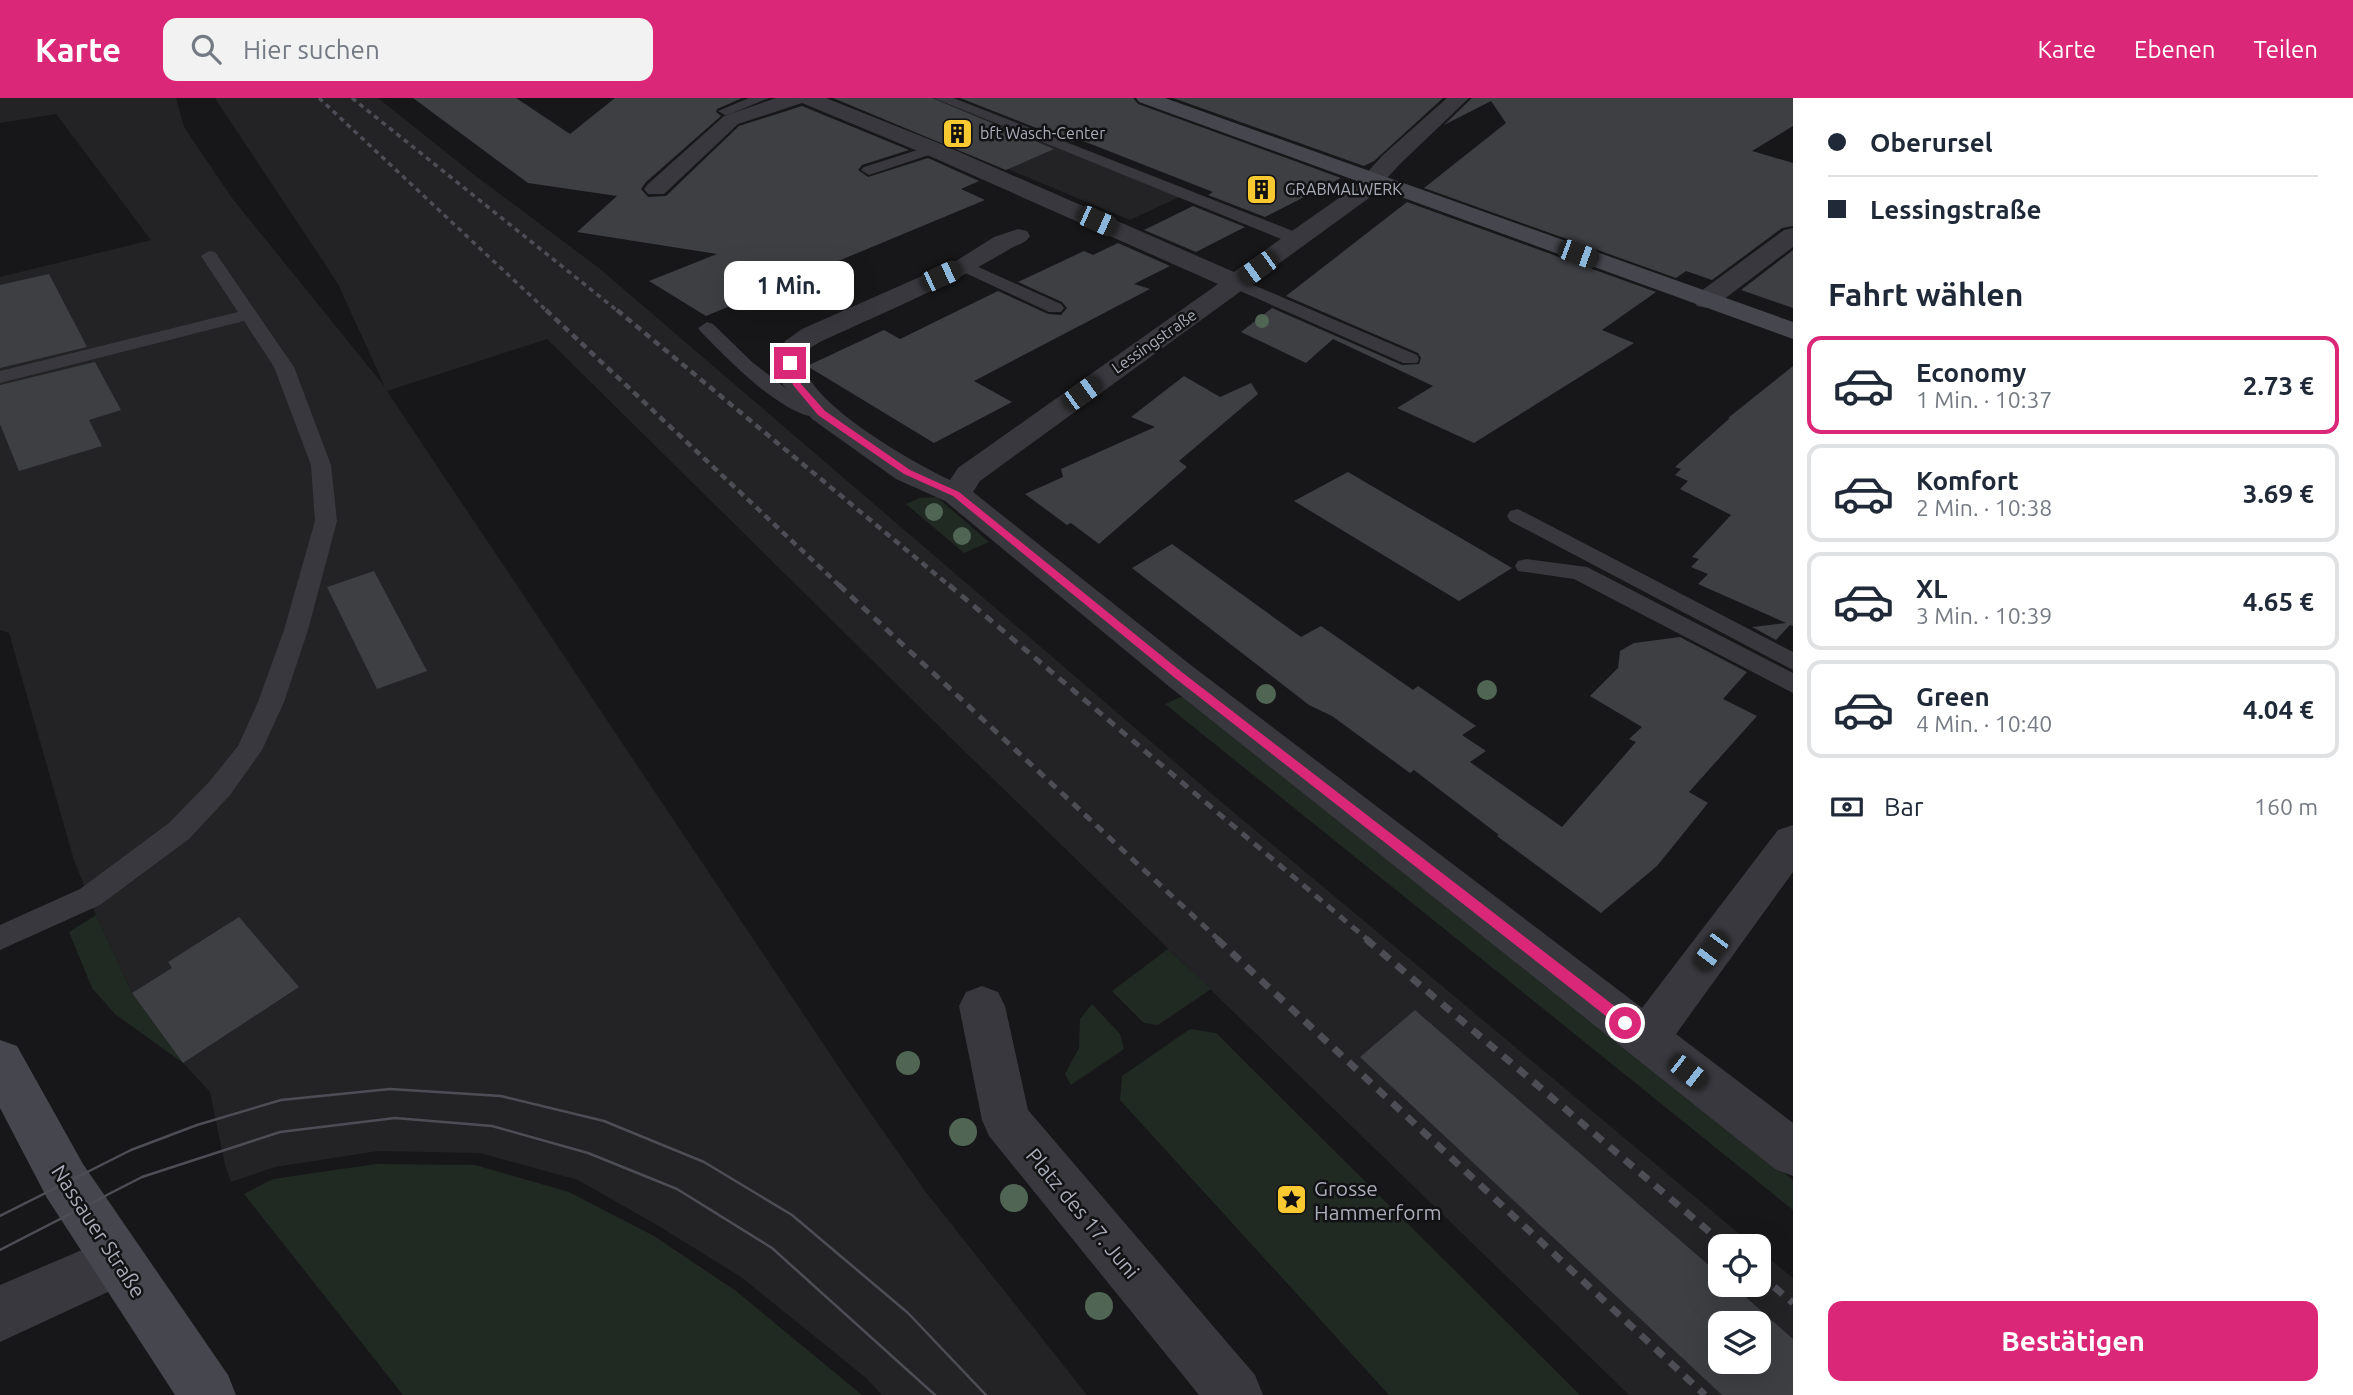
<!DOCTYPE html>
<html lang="de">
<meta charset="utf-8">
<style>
body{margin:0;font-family:Ubuntu,sans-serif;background:#f2f2f3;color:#1f2937;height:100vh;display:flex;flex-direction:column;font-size:26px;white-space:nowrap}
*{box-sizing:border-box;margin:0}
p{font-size:23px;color:#747a83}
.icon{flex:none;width:38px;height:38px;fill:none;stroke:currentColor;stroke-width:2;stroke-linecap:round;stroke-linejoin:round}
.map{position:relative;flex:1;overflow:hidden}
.details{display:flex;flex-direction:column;background:#fff;width:560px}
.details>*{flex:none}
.top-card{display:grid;align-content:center;height:154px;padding:0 35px;background:#fff}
.fabs{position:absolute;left:1708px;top:1136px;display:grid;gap:14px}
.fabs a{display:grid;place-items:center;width:63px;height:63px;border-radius:14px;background:#fff;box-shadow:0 7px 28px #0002;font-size:35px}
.end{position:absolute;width:32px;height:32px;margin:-16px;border:9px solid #db2777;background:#fff;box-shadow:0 0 0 4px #fff}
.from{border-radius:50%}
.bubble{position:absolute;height:49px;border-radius:14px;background:#fff;box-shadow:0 7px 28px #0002;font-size:23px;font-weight:700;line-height:49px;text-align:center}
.car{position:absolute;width:21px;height:42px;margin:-21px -10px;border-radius:9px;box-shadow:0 0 5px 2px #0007;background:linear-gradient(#222 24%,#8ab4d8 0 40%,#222 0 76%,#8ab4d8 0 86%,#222 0)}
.top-card b{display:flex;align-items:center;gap:24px;height:66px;font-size:26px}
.top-card b+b{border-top:2px solid #e0e1e3}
.top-card i{width:18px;height:18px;background:#1f2937}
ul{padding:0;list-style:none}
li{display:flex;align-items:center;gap:21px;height:98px;margin:0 14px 10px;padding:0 21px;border:4px solid #e0e1e3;border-radius:14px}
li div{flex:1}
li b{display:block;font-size:26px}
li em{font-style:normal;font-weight:700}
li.active{border-color:#db2777}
li>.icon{width:63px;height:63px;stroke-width:1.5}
h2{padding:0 35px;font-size:32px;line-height:84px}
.pay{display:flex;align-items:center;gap:18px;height:77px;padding:0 35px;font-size:26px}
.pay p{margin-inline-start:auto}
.cta{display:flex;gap:14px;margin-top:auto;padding:14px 35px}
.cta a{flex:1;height:80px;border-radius:14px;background:#db2777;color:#fff;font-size:28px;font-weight:700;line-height:80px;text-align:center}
header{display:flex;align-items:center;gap:42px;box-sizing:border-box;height:98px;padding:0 35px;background:#db2777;color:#fff}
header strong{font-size:33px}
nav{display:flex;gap:38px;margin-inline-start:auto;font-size:24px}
.search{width:490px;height:63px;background:#f2f2f3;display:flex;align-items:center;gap:18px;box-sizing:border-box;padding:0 24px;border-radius:14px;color:#747a83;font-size:26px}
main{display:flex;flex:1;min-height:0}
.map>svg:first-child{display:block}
.built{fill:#232326;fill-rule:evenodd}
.green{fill:#212923}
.building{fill:#3e3f43;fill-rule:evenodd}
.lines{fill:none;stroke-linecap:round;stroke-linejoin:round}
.service{fill:#38383e;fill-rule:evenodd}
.minor{fill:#38383e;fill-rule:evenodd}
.secondary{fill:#46474e;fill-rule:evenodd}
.tram{stroke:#4d4e55;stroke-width:2.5}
.rail-far3{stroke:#4d4e55;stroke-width:3.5;stroke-dasharray:5 4.5;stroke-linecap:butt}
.rail-far2{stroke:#4d4e55;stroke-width:4.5;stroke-dasharray:7 5;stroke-linecap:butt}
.rail-far1{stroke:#4d4e55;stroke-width:5;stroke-dasharray:9 7;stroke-linecap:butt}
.rail{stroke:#4d4e55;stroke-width:7;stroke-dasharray:11 9;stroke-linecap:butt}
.tree{fill:#506554}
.route{fill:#db2777}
.labels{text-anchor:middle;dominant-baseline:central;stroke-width:5;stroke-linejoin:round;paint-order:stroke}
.far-poi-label{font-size:16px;fill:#a9acb9;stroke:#121214;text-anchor:start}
.far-street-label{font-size:16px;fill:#a9acb9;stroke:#121214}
.near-poi-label{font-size:21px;fill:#a9acb9;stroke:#121214;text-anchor:start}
.near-street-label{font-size:21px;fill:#a9acb9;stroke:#121214}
</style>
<header>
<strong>Karte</strong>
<div class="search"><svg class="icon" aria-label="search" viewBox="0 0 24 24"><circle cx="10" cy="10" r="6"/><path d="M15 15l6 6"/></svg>Hier suchen</div>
<nav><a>Karte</a><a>Ebenen</a><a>Teilen</a></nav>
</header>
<main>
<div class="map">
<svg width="1793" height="1297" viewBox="0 0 1793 1297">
<rect width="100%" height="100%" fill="#171719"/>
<path class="built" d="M0 0H176L184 29 232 100 385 289 338 186 215 0H378L477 79 599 170 1219 702 1754 1148H1720V1186H1759V1152L1793 1180V1297H1629L955 644 547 241 387 293 842 974 925 1093 1087 1297H882L865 1279 741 1179 657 1127 578 1082 480 1055 378 1053 275 1069 231 1084 225 1067 210 994 183 965 132 895 96 817 74 762 9 535 0 532V179L151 142 56 16 0 25ZM1720 1225H1759V1264H1720Z
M837 0H955L1192 93 1130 122Z"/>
<path class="green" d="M937 399 989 444 964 455 906 406 919 400Z
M1183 598 1793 1082V1112L1165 606Z
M96 817 132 895 183 965 115 916 92 890 69 834Z
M1168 851 1211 891 1158 927 1144 925 1112 893Z
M1092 906 1120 936 1124 951 1071 987 1065 976 1079 950 1080 921Z
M1190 931 1216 935 1580 1297H1389L1120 1002 1122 978Z
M376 1066 475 1067 569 1094 654 1138 736 1193 862 1297H403L244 1096 273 1081Z"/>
<path class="building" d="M413 0H516L570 36 615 0H742L717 11 716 14 721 18 646 84 641 91 648 99 666 98 739 28 802 8 909 52 862 67 858 72 868 79 928 60 979 83 961 91 985 102 706 218 649 183 717 156 577 134 617 98 528 85Z
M833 0H932L1054 51 1006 72Z
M960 0H1133L1138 6 1341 80 1265 119 1208 97 1213 94 1078 41 1072 44Z
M1173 0H1443L1374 63 1364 68Z
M1472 0H1793V28L1752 53 1793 65V128L1782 130 1712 182 1686 173 1676 180 1424 90 1506 25 1491 3 1444 27Z
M1407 104 1656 194 1602 232 1634 245 1474 345 1397 310 1433 288 1333 241 1306 265 1241 234 1272 210 1402 267 1419 266 1421 260 1418 255 1286 198Z
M1193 108 1245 129 1196 154 1144 132Z
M1118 145 1170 168 1134 186 1150 191 974 283 1012 304 934 345 807 268 884 232 900 241 998 193 1048 216 1061 217 1067 210 1062 204 1018 184 1084 153 1093 157Z
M1793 152V210L1741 192Z
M49 176 87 249 0 270V187Z
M95 264 121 312 89 322 102 348 19 373 0 326V287Z
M1793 268V528L1790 527 1776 542 1752 529 1786 525 1698 486 1708 476 1691 469 1699 461 1692 459 1731 417 1680 391 1688 383 1675 377 1681 371 1675 369 1730 320H1728Z
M1184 278 1220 299 1251 285 1258 296 1179 363 1187 369 1099 446 1071 425 1067 427 1025 396 1063 379 1061 371 1155 329 1131 319Z
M1348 374 1512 470 1459 503 1294 403Z
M1172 446 1301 539 1321 528 1413 592 1418 588 1476 628 1462 637 1486 653 1470 664 1562 729 1636 644 1629 641 1642 629 1590 598 1618 570 1620 553 1634 545 1680 539 1747 574 1723 601 1757 618 1689 694 1708 705 1657 768 1601 815 1497 738 1499 737 1414 672 1410 675 1332 618 1309 607 1132 470Z
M374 473 427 573 377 591 327 489Z
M239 819 299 889 183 965 132 895 172 870 168 864Z
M1415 912 1720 1177V1186H1731L1793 1241V1297H1722L1360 959ZM1720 1225H1759V1264H1720Z"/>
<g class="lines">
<path class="service" d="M749 0H769L730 16 725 17 718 13Z
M934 0H953L1303 137 1305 141 1297 146 1291 145Z
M933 47 938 48 940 51 938 54 869 77 861 72 864 69Z
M209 153 215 154 294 269 331 367 337 423 308 532 284 604 262 652 230 697 189 741 100 807 0 852V827L80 791 169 725 210 683 238 648 258 604 284 532 315 423 311 367 274 269 244 223 0 285V273L238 214 201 158Z
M965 163 1061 206 1064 210 1061 214H1049L959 172 956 168Z
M1237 180 1417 257 1419 261 1417 265H1403L1231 189 1228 185 1231 181Z
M707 224 713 226 752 264 797 299 829 311 832 315 829 319C791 329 726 259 701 234L698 230Z
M1518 411 1793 554V572L1510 423 1507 418 1510 413Z
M1526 461 1587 469 1793 575V595L1574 481 1518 473 1515 468 1518 463Z"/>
<path class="minor" d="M776 0H826L941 46 1234 174 1353 90 1383 57 1447 0H1469L1399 67 1369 100 980 383 973 394 1192 568 1642 910 1778 732 1793 727V774L1676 936 1793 1025V1078L1775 1071 1166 586 945 403 896 381 812 321 783 287 776 266 785 243 802 231 956 163 994 139 1018 131 1027 133 1030 138C1025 146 1016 147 1008 152 949 188 884 214 822 243 818 245 811 249 808 252 778 291 923 370 950 382L958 370 1218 186 925 56 802 5 738 26 664 96H648L644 91 648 86 724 18Z
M1793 130V149L1715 208 1706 210 1697 208 1693 202 1697 196 1784 132Z
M982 888 998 894 1005 908 1028 1012 1255 1277 1263 1297H1199L989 1038 982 1022 959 908 966 894Z
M117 1137 136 1145 143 1163 136 1181 0 1244V1187Z"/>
<path class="secondary" d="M1136 0H1165L1793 224V241L1139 4Z
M0 942 17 948 83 1066 228 1277 236 1297H175L47 1100 0 1010Z"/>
<path class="tram" d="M0 1118 131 1052 197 1027 281 1002 390 991 501 998 604 1023 704 1064 792 1117 908 1215 986 1297
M0 1152 142 1079 280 1034 395 1020 492 1028 588 1055 677 1091 772 1150 935 1297"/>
<path class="rail-far3" d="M319 0 548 214
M352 0 619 214"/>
<path class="rail-far2" d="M546 212 841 489
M617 212 951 489"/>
<path class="rail-far1" d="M839 487 1219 842
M949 487 1368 842"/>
<path class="rail" d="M1217 841 1705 1297
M1366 841 1726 1148
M1759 1176 1793 1205"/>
</g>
<g class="tree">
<circle cx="1262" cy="223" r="7"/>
<circle cx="934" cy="414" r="9"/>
<circle cx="962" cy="438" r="9"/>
<circle cx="1487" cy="592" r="10"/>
<circle cx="1266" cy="596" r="10"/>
<circle cx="908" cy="965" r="12"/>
<circle cx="963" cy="1034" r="14"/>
<circle cx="1014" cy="1100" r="14"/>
<circle cx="1099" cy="1208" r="14"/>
</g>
<path class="route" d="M787 264H793L801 286 825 313 910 372 959 394 1183 575 1630 920V929H1620L1175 580 953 398 904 376 818 317 793 287Z"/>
<defs>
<symbol id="building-square" viewBox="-11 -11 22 22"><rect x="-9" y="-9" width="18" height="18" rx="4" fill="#f8c930" stroke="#121214"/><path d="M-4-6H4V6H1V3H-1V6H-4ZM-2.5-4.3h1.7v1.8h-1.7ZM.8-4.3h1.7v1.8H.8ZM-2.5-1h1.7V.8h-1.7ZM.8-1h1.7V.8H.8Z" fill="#111"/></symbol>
<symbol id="sight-square" viewBox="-11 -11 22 22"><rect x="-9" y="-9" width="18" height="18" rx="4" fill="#f8c930" stroke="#121214"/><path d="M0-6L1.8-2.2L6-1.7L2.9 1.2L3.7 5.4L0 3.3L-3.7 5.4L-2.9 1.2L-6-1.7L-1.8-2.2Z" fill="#111"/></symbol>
</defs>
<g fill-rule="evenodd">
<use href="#building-square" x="940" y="18" width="35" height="35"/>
<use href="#building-square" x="1244" y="74" width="35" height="35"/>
<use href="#sight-square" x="1274" y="1084" width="35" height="35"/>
</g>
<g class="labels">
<g class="far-poi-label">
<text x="980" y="35">bft Wasch-Center</text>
<text x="1285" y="91">GRABMALWERK</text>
</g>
<g class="far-street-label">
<text transform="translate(1154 243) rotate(-35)">Lessingstraße</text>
</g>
<g class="near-poi-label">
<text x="1314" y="1090">Grosse<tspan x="1314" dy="24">Hammerform</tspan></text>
</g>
<g class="near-street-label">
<text transform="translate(1083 1115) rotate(50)">Platz des 17. Juni</text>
<text transform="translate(99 1133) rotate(57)">Nassauer Straße</text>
</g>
</g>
</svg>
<div class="fabs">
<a><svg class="icon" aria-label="locate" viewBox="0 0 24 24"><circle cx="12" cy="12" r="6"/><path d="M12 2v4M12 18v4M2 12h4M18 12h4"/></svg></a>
<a><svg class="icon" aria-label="layers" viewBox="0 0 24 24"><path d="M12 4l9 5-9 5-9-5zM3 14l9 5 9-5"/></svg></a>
</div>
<i class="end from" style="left:1625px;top:925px"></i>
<i class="end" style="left:790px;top:265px"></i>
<div class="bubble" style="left:724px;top:163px;width:130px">1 Min.</div>
<i class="car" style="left:1097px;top:123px;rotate:114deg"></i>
<i class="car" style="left:1578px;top:156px;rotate:110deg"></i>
<i class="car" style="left:1258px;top:170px;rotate:234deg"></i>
<i class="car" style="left:941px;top:178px;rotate:65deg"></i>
<i class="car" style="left:1082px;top:295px;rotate:54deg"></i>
<i class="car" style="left:1711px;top:853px;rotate:217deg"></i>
<i class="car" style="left:1688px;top:974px;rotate:128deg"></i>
</div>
<section class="details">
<div class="top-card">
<b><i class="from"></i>Oberursel</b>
<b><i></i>Lessingstraße</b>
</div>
<h2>Fahrt wählen</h2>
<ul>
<li class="active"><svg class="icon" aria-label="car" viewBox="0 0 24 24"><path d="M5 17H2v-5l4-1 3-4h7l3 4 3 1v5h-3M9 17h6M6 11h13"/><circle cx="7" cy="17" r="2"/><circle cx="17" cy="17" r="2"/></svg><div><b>Economy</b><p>1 Min. · 10:37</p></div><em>2.73 €</em></li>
<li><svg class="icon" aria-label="car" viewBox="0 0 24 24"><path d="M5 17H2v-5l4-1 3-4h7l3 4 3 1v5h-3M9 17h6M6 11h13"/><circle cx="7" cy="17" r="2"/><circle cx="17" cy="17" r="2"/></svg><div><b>Komfort</b><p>2 Min. · 10:38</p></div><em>3.69 €</em></li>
<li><svg class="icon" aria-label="car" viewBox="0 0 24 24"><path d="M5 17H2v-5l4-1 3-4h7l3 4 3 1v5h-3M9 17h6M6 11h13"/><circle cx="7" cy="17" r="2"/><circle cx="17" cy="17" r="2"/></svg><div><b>XL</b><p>3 Min. · 10:39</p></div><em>4.65 €</em></li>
<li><svg class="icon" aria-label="car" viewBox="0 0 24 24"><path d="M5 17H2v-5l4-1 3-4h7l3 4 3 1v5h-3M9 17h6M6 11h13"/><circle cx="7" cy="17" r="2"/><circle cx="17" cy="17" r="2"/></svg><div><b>Green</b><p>4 Min. · 10:40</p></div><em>4.04 €</em></li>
</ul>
<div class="pay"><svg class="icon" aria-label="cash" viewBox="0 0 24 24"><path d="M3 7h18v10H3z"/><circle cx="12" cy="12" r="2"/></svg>Bar<p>160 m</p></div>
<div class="cta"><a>Bestätigen</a></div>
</section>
</main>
